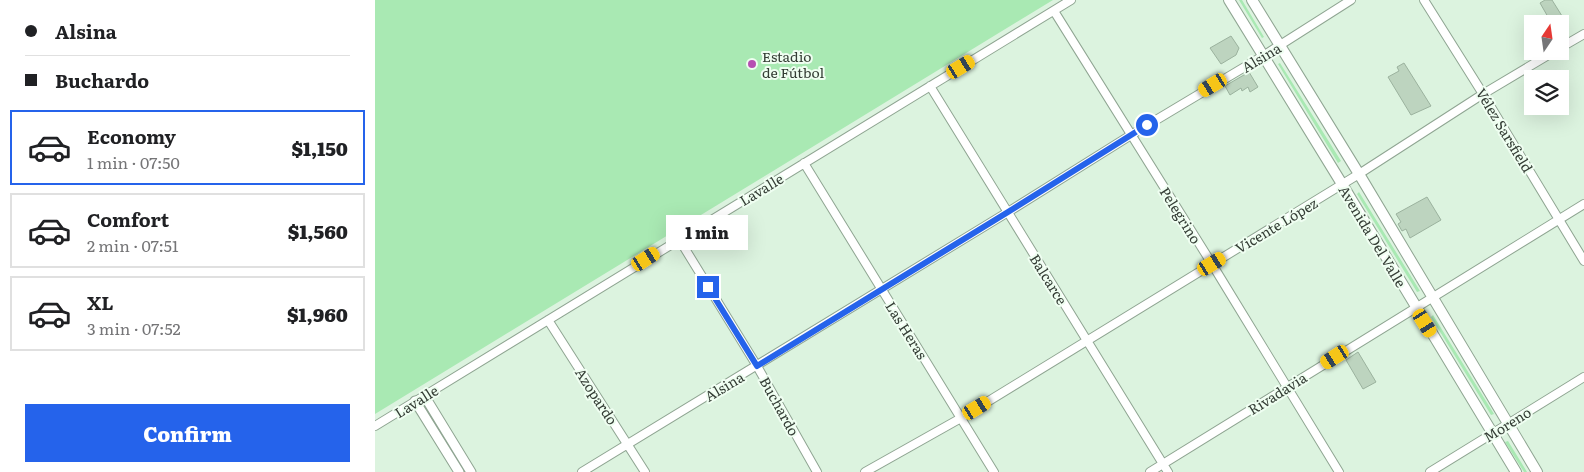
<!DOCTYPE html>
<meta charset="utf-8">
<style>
body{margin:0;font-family:Literata,serif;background:#f2f2f2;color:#202124;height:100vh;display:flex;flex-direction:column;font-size:19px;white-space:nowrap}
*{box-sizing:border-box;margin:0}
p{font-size:16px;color:#757577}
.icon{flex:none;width:28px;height:28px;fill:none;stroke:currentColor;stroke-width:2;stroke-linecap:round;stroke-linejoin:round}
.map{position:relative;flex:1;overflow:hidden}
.sheet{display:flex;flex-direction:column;background:#fff;width:375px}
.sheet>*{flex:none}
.top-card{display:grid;align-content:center;height:110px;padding:0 25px;background:#fff}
.needle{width:32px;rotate:13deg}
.tools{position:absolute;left:1149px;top:15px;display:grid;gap:10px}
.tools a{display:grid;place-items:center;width:45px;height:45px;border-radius:0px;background:#fff;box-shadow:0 5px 20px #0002;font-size:25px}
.end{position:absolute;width:22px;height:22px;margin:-11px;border:6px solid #2563eb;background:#fff;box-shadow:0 0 0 2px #fff}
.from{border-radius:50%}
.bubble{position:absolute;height:35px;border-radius:0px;background:#fff;box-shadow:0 5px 20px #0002;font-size:16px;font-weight:800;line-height:35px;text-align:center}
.car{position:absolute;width:15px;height:30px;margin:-15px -8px;border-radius:6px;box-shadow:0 0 4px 1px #0007;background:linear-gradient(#f5c518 24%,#345 0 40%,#f5c518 0 76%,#345 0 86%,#f5c518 0)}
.top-card b{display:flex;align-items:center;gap:18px;height:48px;font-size:19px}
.top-card b+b{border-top:1px solid #e0e0e0}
.top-card i{width:12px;height:12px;background:#202124}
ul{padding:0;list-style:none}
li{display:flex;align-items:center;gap:15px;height:75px;margin:0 10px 8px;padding:0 15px;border:2px solid #e0e0e0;border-radius:0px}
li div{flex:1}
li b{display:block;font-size:19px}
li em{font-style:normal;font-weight:800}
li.selected{border-color:#2563eb}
li>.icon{width:45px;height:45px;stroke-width:1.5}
.primary-button{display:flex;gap:10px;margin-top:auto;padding:10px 25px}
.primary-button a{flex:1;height:58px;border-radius:0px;background:#2563eb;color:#fff;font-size:20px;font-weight:800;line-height:58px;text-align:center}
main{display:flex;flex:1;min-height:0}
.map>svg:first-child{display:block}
.green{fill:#a9e9b3}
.building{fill:#bdd4bf;stroke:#9bb29e}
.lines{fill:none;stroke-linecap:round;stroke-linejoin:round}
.minor-casing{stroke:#8fa592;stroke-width:10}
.tertiary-casing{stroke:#8fa592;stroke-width:11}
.secondary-casing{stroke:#8fa592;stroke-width:12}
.minor{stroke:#fff;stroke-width:8}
.tertiary{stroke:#fff;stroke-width:9}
.secondary{stroke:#fff;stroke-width:10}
.route{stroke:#2563eb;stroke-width:6}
.poi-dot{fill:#b64fb2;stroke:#effef1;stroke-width:2}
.labels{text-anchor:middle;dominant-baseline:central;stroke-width:4;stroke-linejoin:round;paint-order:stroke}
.poi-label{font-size:14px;fill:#343d35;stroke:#effef1;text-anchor:start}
.street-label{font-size:14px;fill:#343d35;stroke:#effef1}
</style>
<main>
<section class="sheet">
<div class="top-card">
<b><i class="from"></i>Alsina</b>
<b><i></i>Buchardo</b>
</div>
<ul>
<li class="selected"><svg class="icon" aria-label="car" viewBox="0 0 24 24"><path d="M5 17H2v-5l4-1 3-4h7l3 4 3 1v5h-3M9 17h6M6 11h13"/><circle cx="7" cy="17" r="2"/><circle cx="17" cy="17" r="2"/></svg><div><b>Economy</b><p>1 min · 07:50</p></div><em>$1,150</em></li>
<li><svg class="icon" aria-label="car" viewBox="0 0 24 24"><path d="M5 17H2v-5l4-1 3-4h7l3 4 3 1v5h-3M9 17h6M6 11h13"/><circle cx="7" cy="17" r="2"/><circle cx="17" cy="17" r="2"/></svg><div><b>Comfort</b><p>2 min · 07:51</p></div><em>$1,560</em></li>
<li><svg class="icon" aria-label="car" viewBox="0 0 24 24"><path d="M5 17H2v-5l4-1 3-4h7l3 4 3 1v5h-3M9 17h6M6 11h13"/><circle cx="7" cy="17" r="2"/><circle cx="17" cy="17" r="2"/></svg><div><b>XL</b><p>3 min · 07:52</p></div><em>$1,960</em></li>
</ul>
<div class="primary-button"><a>Confirm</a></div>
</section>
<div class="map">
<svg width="1209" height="472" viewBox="0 0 1209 472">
<rect width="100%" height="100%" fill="#dcf3df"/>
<path class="green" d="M0 0H678L0 414Z
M864 0H867L889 37 887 38Z
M905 63 966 161 963 163 903 64Z
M984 192 1045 291 1042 292 982 194Z
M1058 315 1119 414 1116 415 1056 317Z
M55 413 92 472H89L53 414Z
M1133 441 1152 472H1149L1130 442Z"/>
<path class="building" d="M1170 0H1177L1192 24H1177L1165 3Z
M856 36 864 48 861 55 846 64 835 48Z
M1029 63 1056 106 1036 115 1013 77 1024 71 1022 67Z
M874 72 883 87 875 92 873 87 867 91 866 88 855 95 850 86Z
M1052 197 1066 220 1035 238 1031 229 1027 231 1023 224 1026 222 1021 214Z
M983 352 1001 382 988 389 971 360Z"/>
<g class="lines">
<defs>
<path id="minor" d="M1049 0 1108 94 1209 261
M679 11 837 264 964 472
M1185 48 1209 34
M555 86 793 472
M429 163 619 472
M304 239 382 366 442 472
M173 320 270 472
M0 426 696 0
M207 472 633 212 756 135 888 56 976 0
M490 472 586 418 984 174 1108 94 1180 51
M775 472 1209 204
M1055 472 1209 377"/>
<path id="tertiary" d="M49 395 96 472
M40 401 84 472"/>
<path id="secondary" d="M854 0 967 184 1141 472
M877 0 984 174 1162 472"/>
</defs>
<use href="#minor" class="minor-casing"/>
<use href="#tertiary" class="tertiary-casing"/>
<use href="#secondary" class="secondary-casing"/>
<use href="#minor" class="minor"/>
<use href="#tertiary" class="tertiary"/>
<use href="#secondary" class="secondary"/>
</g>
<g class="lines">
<path class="route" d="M333 287 382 366 633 212 772 125"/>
</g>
<circle class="poi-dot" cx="377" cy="64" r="5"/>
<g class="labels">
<g class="poi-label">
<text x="387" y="56">Estadio<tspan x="387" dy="16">de Fútbol</tspan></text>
</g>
<g class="street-label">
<text transform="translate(886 57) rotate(-31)">Alsina</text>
<text transform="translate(1130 130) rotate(59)">Vélez Sarsfield</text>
<text transform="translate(386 189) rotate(-31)">Lavalle</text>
<text transform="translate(806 215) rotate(58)">Pelegrino</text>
<text transform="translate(901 225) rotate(-31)">Vicente López</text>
<text transform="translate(998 236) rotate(59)">Avenida Del Valle</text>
<text transform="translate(674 279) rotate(58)">Balcarce</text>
<text transform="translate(532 330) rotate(58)">Las Heras</text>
<text transform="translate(349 386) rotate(-31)">Alsina</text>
<text transform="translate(902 393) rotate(-32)">Rivadavia</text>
<text transform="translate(222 396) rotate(57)">Azopardo</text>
<text transform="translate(41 401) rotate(-32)">Lavalle</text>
<text transform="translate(405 406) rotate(61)">Buchardo</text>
<text transform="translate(1132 424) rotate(-32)">Moreno</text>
</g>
</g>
</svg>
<div class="tools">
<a><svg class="needle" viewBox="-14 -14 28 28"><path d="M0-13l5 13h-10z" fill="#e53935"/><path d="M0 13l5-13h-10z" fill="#757577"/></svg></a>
<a><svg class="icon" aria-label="layers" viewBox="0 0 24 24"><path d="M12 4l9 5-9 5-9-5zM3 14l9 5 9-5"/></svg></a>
</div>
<i class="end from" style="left:772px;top:125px"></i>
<i class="end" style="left:333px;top:287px"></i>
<div class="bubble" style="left:291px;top:215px;width:82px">1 min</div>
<i class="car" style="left:586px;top:67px;rotate:59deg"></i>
<i class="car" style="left:838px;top:85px;rotate:239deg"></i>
<i class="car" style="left:271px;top:259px;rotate:58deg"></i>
<i class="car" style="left:837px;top:264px;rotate:59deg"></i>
<i class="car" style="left:1050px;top:323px;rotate:148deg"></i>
<i class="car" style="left:960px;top:357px;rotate:238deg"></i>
<i class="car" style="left:602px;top:408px;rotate:59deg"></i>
</div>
</main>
